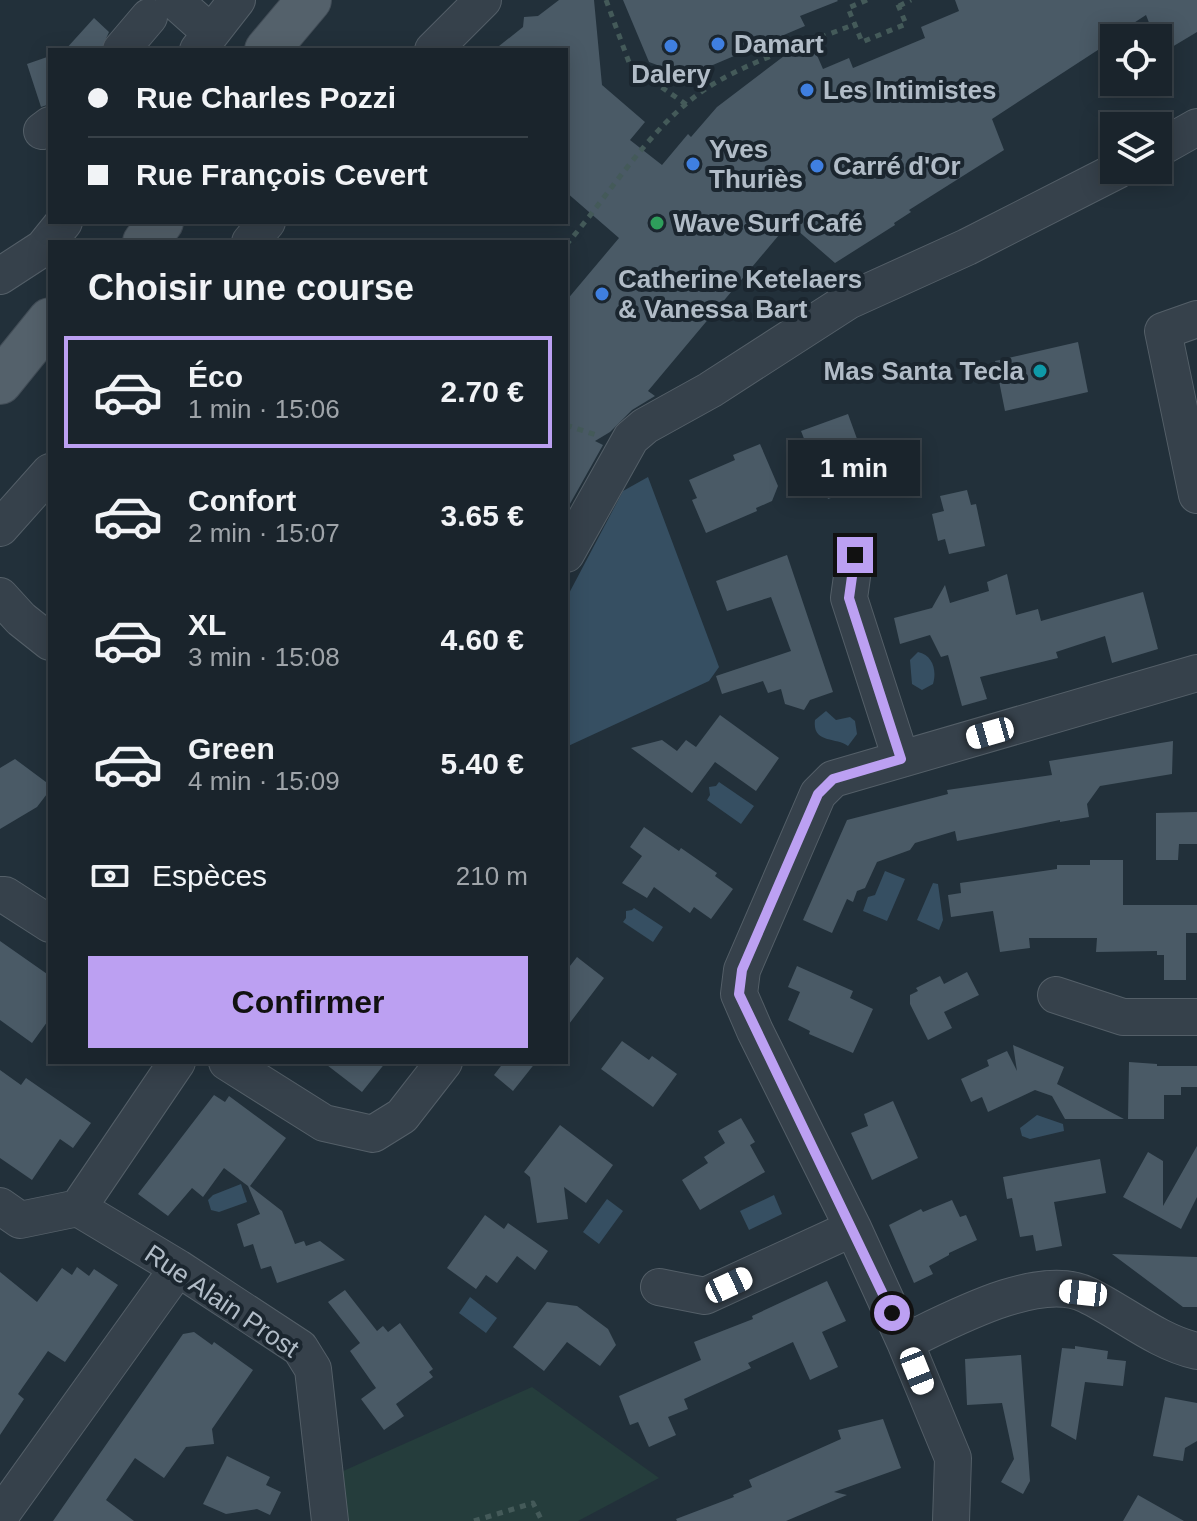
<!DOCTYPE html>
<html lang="fr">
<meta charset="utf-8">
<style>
body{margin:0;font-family:Arial,sans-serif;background:#273038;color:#f1f3f6;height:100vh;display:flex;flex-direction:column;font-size:30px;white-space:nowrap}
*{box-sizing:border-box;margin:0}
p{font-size:26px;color:#9fa4a9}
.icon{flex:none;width:44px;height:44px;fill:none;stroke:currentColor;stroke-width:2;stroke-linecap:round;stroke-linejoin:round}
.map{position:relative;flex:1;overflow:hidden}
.drawer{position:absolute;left:48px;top:240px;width:520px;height:824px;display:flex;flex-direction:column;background:#1a242c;border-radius:0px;box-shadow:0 4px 20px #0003,0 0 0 2px #384148}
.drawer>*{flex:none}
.hud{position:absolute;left:48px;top:48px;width:520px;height:176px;border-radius:0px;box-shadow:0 4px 20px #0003,0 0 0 2px #384148;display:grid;align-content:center;height:176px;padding:0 40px;background:#1a242c}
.tools{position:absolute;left:1100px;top:24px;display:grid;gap:16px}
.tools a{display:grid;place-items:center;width:72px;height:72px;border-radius:0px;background:#1a242c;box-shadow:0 4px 20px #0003,0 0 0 2px #384148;font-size:40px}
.end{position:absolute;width:36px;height:36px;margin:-18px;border:10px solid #bca0f2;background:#111;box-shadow:0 0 0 4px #111}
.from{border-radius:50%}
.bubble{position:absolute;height:56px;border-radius:0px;background:#1a242c;box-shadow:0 4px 20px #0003,0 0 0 2px #384148;font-size:26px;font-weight:700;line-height:56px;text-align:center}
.car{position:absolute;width:24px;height:48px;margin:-24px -12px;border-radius:10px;box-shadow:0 0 6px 2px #0007;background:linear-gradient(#fff 24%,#345 0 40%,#fff 0 76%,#345 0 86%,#fff 0)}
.hud b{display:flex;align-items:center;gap:28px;height:76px;font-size:30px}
.hud b+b{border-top:2px solid #384148}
.hud i{width:20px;height:20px;background:#f1f3f6}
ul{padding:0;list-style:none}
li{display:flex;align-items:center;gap:24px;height:112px;margin:0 16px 12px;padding:0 24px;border:4px solid transparent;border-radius:0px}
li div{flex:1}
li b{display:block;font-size:30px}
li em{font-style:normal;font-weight:700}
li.current{border-color:#bca0f2}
li>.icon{width:72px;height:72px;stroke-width:1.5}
h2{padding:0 40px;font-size:36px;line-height:96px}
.pay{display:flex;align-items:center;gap:20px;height:88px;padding:0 40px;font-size:30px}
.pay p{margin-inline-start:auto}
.action{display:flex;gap:16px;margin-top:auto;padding:16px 40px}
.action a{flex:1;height:92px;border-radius:0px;background:#bca0f2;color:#111;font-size:32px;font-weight:700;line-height:92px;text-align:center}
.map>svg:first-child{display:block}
.green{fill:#253d3c}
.water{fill:#364f62}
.building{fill:#4a5a66}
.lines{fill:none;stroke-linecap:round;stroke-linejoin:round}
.minor-casing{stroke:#545f68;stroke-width:38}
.major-casing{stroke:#424d57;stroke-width:46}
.path{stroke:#445a59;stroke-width:5;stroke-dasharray:6 6;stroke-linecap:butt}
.minor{stroke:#36414b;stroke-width:36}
.major{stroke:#54616b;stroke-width:44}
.route{stroke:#bca0f2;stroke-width:10}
.shop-dot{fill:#3f7fe0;stroke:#1b262f;stroke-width:3}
.leisure-dot{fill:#2e9e5b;stroke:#1b262f;stroke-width:3}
.culture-dot{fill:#0f9aa8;stroke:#1b262f;stroke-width:3}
.labels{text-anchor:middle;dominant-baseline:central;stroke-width:8;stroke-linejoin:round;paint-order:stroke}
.poi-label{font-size:26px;font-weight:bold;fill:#b1bcc7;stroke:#1b262f;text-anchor:start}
.street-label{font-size:26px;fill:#b1bcc7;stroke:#1b262f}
</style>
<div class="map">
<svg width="1197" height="1521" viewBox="0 0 1197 1521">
<rect width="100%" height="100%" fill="#22303a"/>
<path class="green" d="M532 1387 659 1478 578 1521H349L341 1472Z"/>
<path class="water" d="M648 477 719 667 709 681 566 747V599L623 491Z
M918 652C933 655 937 671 933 684L922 690 912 684 910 660Z
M826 711 836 720 850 717 855 721 857 734 848 746C836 737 812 744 815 720Z
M719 782 754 806 741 824 707 800 710 795 709 787 716 786Z
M885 871 905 879 887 921 863 911 868 897 875 895Z
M933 883 938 884 943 920 939 930 917 920Z
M634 908 663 927 653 942 623 922 626 918V911L632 910Z
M1037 1115 1063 1124 1064 1131 1030 1139 1022 1136 1020 1128Z
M241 1184 247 1202 219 1212 211 1210 208 1200 213 1195Z
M774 1195 782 1214 749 1230 740 1211Z
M607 1199 623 1211 599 1244 583 1232Z
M470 1297 497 1318 486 1333 459 1313Z"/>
<path class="building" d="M559 0H594L602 85 645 122 630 140 662 165 688 134 691 137 717 107 809 37 823 69 849 58 853 68 925 38 921 27 959 11 955 0H1197V32L1162 53 1158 38H1155L1146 15 1103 43 1104 46 992 119 1004 150 909 210 911 212 894 223 895 225 835 263 789 223 648 391 655 396 632 410 610 432 595 441 603 445 566 511V301L619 238 566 192V50H494L523 27 524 17 538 16Z
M623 0H837L838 1 800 16 805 26 687 76 649 62Z
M94 18 109 32 101 50H65Z
M50 56V104L41 107 27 64Z
M1078 342 1088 392 1005 411 995 361Z
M848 414 873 483 828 499 801 431Z
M760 444 778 486 772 501 756 508 757 511 706 533 692 500 697 498 689 480 735 460 733 455Z
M967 490 971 505 976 504 985 546 949 554 945 539 938 541 932 514 944 511 940 496Z
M787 555 833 692 810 700 804 710 785 704 781 689 768 693 763 681 722 694 716 676 791 651 771 597 727 611 716 581Z
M1007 574 1016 615 1038 609 1041 621 1143 592 1158 649 1112 663 1105 636 1056 652 1058 658 980 677 987 699 962 706 948 655 941 657 930 635 900 644 894 618 932 608 945 585 950 603 989 591 987 582Z
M720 715 779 758 756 791 715 762 692 793 631 748 662 740 677 751 686 740 696 747Z
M1173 741 1172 774 1100 786 1087 804 1089 817 1060 822V820L957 841 955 831 915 843 910 850 877 862 865 888 857 891 853 902 847 899 832 933 803 920 847 820 948 794 947 790 1052 775 1049 761Z
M15 759 50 785V790L37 807 0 829V768Z
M1197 812V844H1179L1178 860H1156V813Z
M644 827 679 851 681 848 717 873 715 876 733 889 711 919 694 907 690 913 654 887 647 898 622 883 642 856 630 847Z
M1090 860H1123V905H1197V933H1186V980H1164V955H1157V951L1096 952 1097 938H1029L1030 948 1000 952 993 911 951 917 948 895 961 893 960 883 1057 869V865H1090Z
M0 941 50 976V1018L32 1043 0 1020Z
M577 957 604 978 566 1028V971Z
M797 966 853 991 850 998 873 1009 853 1053 809 1034 810 1031 788 1020 800 992 788 987Z
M967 972 979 995 944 1012 952 1028 928 1040 910 1004V995L918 991 916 988 940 976 944 984Z
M622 1041 649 1060 652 1056 677 1074 653 1107 601 1069Z
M1013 1045 1064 1067 1057 1084 1124 1119H1065L1052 1096 1035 1090 988 1112 982 1097 971 1102 961 1079 989 1066 987 1060 1007 1051 1017 1071Z
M323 1062H386L362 1092Z
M504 1062H536L513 1091 494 1075Z
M1129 1062 1157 1064V1066H1197V1087H1181V1095H1164V1119H1128Z
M0 1070 21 1085 26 1078 91 1123 73 1148 60 1139 32 1180 0 1158Z
M214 1095 225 1102 229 1096 286 1138 250 1186 282 1211 295 1244 304 1241 306 1246 320 1241 345 1260 277 1283 271 1266 261 1269 253 1244 244 1247 237 1224 260 1214 248 1186 224 1168 203 1197 192 1188 168 1216 138 1194Z
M893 1101 918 1158 872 1180 851 1133 868 1126 864 1114Z
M741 1118 755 1142 750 1145 765 1172 700 1210 682 1180 708 1163 704 1157 725 1143 718 1131Z
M560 1125 613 1165 586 1203 564 1187 568 1219 537 1223 530 1177 524 1172Z
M1197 1146V1197L1181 1229 1123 1197 1148 1152 1163 1161V1206Z
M1100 1159 1106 1193 1054 1202 1062 1246 1036 1251 1033 1235 1020 1237 1012 1198 1007 1199 1003 1177Z
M952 1200 960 1217 966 1215 977 1240 949 1253V1255L929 1266 933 1274 914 1283 889 1225 921 1209 923 1212Z
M485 1215 504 1229 508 1223 548 1251 535 1270 517 1256 497 1283 486 1275 476 1289 447 1268Z
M1112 1254 1197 1257V1307H1183Z
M77 1267 89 1276 94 1269 118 1285 65 1362 48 1351 18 1394 24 1399 0 1435V1272L37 1302 62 1268 72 1275Z
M827 1281 846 1321 822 1332 838 1367 810 1380 793 1342 748 1363 751 1368 684 1399 688 1409 668 1417 676 1435 649 1447 638 1422 630 1425 619 1396 701 1360 694 1342 753 1319 752 1316Z
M345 1290 377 1331 383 1326 388 1332 400 1323 433 1369 429 1372 433 1377 396 1404 404 1416 384 1430 361 1399 376 1388 350 1351 360 1343 328 1302Z
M547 1302 577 1306 608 1329 616 1345 600 1366 567 1342 544 1371 513 1347Z
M194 1332 212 1345 214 1342 253 1370 212 1429 214 1444 186 1447 164 1478 135 1458 106 1500 134 1521H53L183 1334Z
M1075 1346 1108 1351 1107 1359 1126 1361 1123 1386 1085 1382 1076 1440 1051 1426 1062 1348 1075 1349Z
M1021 1355 1030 1481 1023 1494 1001 1482 1014 1459 1002 1403 967 1405 965 1359Z
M1165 1397 1197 1403V1441L1185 1448 1183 1461 1153 1456Z
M883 1419 901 1468 834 1492 847 1495 786 1521H677L676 1519 734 1497 733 1495 752 1487 749 1480 841 1439 838 1430Z
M227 1456 270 1477 266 1485 281 1492 270 1515 257 1509 226 1514 203 1504Z
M1138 1495 1184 1521H1123Z"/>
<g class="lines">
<defs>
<path id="minor" d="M174 0 211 33
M121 50 149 17
M198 50 237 0
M433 50 483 0
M42 131 50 125
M1158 149 1197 127
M250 242 267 222
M0 276 43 248 64 222
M1197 319 1163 331 1197 495
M0 528 50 472
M566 554 631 438 645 426 710 390 848 301 967 247 1118 170
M855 555 849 598 901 759
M0 596 21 619 50 642
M0 895H5L50 924
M1056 995 1123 1017H1197
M227 1062 324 1123 373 1134 402 1116 444 1062
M0 1206 20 1220 78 1208 178 1268 300 1348 313 1369 330 1521
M78 1208 177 1062
M659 1287 705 1296 853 1228
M905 1342C949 1321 1039 1271 1087 1295 1124 1313 1157 1342 1197 1351
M0 1516 178 1268
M951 1521 953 1458 905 1342 853 1228 755 1031 739 994 742 970 818 794 833 779 1197 673"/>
<path id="major" d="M267 50 309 0
M145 242 161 222
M0 382 50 320"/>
</defs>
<use href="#minor" class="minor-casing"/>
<use href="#major" class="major-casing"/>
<path class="path" d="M606 0 630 65 687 105
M867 0 848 8 862 42 906 24 896 0
M899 6 911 0
M566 245C610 194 649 128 704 90 749 60 806 44 855 24
M566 425 599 436
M474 1521 533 1503 542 1521"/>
<use href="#minor" class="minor"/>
<use href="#major" class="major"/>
</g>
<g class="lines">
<path class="route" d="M855 555 849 598 901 759 833 779 818 794 742 970 739 994 892 1313"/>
</g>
<g class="shop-dot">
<circle cx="718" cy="44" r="8"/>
<circle cx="671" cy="46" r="8"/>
<circle cx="807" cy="90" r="8"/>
<circle cx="693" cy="164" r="8"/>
<circle cx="817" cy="166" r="8"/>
<circle cx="602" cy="294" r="8"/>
</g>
<circle class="leisure-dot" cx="657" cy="223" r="8"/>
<circle class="culture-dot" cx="1040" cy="371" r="8"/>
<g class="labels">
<g class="poi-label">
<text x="734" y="44">Damart</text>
<text x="671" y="74" text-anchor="middle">Dalery</text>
<text x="823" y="90">Les Intimistes</text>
<text x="709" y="149">Yves<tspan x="709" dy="30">Thuriès</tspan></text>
<text x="833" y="166">Carré d'Or</text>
<text x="673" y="223">Wave Surf Café</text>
<text x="618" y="279">Catherine Ketelaers<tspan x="618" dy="30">&amp; Vanessa Bart</tspan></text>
<text x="1024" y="371" text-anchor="end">Mas Santa Tecla</text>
</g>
<g class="street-label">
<text transform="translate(222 1301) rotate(34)">Rue Alain Prost</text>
</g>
</g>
</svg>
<div class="tools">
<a><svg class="icon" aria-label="locate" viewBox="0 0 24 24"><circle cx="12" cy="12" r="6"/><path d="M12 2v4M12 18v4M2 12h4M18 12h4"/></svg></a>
<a><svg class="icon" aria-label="layers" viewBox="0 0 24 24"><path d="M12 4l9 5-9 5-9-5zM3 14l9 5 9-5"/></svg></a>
</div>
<i class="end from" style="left:892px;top:1313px"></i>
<i class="end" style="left:855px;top:555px"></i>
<div class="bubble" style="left:788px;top:440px;width:132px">1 min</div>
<i class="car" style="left:990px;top:733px;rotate:254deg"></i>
<i class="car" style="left:729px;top:1285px;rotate:65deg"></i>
<i class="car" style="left:1083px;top:1293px;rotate:276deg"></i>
<i class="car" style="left:917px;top:1371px;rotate:158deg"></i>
<div class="hud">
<b><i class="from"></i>Rue Charles Pozzi</b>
<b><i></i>Rue François Cevert</b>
</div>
<section class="drawer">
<h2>Choisir une course</h2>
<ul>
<li class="current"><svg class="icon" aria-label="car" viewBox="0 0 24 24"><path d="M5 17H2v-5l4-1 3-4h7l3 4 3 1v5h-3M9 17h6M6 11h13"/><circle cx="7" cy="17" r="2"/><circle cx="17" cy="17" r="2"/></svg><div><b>Éco</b><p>1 min · 15:06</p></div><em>2.70 €</em></li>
<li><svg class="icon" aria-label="car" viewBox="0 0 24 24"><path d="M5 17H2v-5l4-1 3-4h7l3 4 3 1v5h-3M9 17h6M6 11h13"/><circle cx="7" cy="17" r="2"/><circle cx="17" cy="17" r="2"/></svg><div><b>Confort</b><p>2 min · 15:07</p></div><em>3.65 €</em></li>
<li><svg class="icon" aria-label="car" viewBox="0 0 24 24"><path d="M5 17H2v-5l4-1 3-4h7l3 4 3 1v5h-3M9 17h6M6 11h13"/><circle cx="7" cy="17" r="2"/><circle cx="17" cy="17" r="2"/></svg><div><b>XL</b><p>3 min · 15:08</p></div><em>4.60 €</em></li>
<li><svg class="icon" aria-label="car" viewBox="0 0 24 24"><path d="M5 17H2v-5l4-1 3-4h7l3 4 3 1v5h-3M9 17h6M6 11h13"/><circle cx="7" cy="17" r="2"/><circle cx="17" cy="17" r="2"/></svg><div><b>Green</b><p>4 min · 15:09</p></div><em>5.40 €</em></li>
</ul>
<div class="pay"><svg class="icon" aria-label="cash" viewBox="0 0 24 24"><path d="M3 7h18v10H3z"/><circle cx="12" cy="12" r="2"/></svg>Espèces<p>210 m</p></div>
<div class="action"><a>Confirmer</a></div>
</section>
</div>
